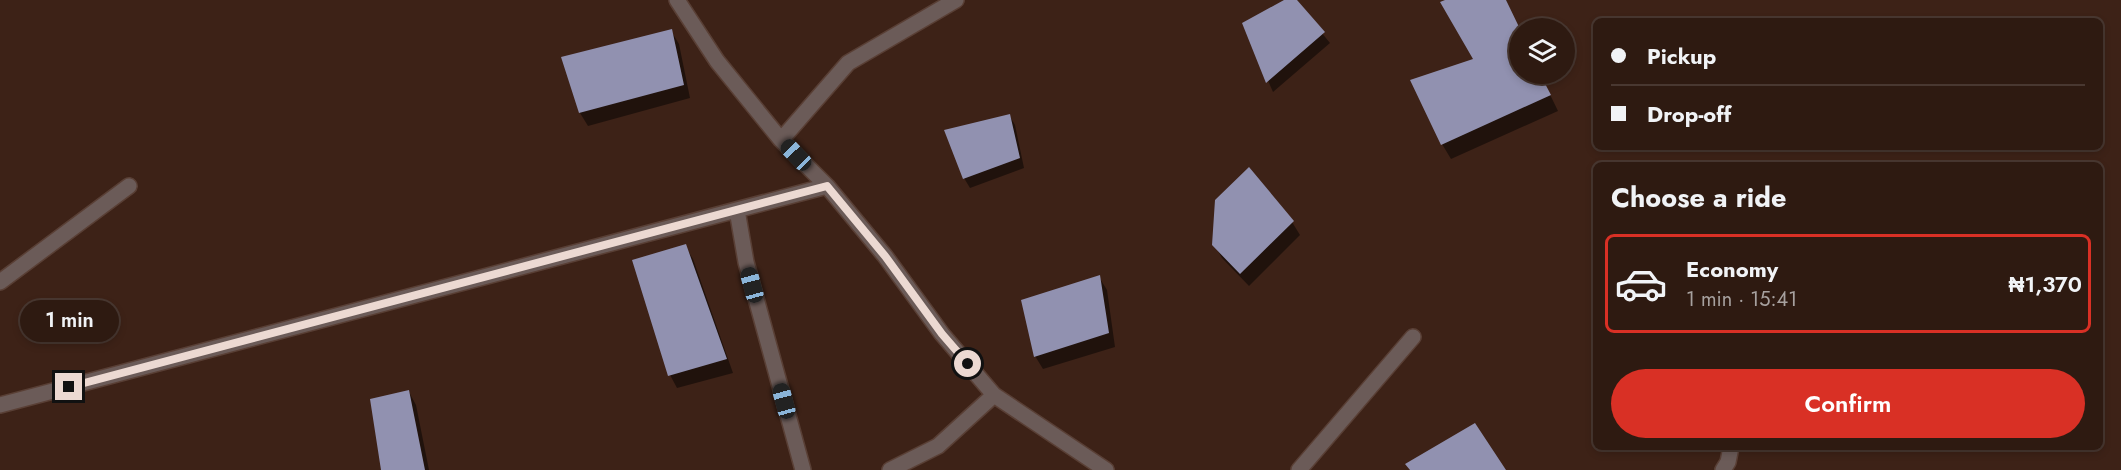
<!DOCTYPE html>
<meta charset="utf-8">
<style>
body{margin:0;font-family:Jost,sans-serif;background:#36231a;color:#f1f3f6;height:100vh;display:flex;flex-direction:column;font-size:22px;white-space:nowrap}
*{box-sizing:border-box;margin:0}
p{font-size:20px;color:#a7a19f}
.icon{flex:none;width:33px;height:33px;fill:none;stroke:currentColor;stroke-width:2;stroke-linecap:round;stroke-linejoin:round}
.map{position:relative;flex:1;overflow:hidden}
.sheet{position:absolute;left:1593px;top:162px;width:510px;height:288px;display:flex;flex-direction:column;background:#2e1a11;border-radius:9px;box-shadow:0 3px 9px #0003,0 0 0 2px #493831}
.sheet>*{flex:none}
.banner{position:absolute;left:1593px;top:18px;width:510px;height:132px;border-radius:9px;box-shadow:0 3px 9px #0003,0 0 0 2px #493831;display:grid;align-content:center;height:132px;padding:0 18px;background:#2e1a11}
.controls{position:absolute;left:1509px;top:18px;display:grid;gap:12px}
.controls a{display:grid;place-items:center;width:66px;height:66px;border-radius:50%;background:#2e1a11;box-shadow:0 3px 9px #0003,0 0 0 2px #493831;font-size:30px}
.end{position:absolute;width:27px;height:27px;margin:-14px;border:8px solid #ecd9d2;background:#111;box-shadow:0 0 0 3px #111}
.from{border-radius:50%}
.bubble{position:absolute;height:42px;border-radius:21px;background:#2e1a11;box-shadow:0 3px 9px #0003,0 0 0 2px #493831;font-size:20px;font-weight:600;line-height:42px;text-align:center}
.car{position:absolute;width:18px;height:36px;margin:-18px -9px;border-radius:8px;box-shadow:0 0 4px 2px #0007;background:linear-gradient(#222 24%,#8ab4d8 0 40%,#222 0 76%,#8ab4d8 0 86%,#222 0)}
.banner b{display:flex;align-items:center;gap:21px;height:57px;font-size:22px}
.banner b+b{border-top:2px solid #493831}
.banner i{width:15px;height:15px;background:#f1f3f6}
ul{padding:0;list-style:none}
li{display:flex;align-items:center;gap:18px;height:99px;margin:0 12px 9px;padding:0 6px;border:3px solid transparent;border-radius:9px}
li div{flex:1}
li b{display:block;font-size:22px}
li em{font-style:normal;font-weight:600}
li.selected{border-color:#d93025}
li>.icon{width:54px;height:54px;stroke-width:1.5}
h2{padding:0 18px;font-size:27px;line-height:72px}
.action{display:flex;gap:12px;margin-top:auto;padding:12px 18px}
.action a{flex:1;height:69px;border-radius:36px;background:#d93025;color:#fff;font-size:24px;font-weight:600;line-height:69px;text-align:center}
.map>svg:first-child{display:block}
.shadow{fill:#0007}
.building{fill:#9191b0}
.lines{fill:none;stroke-linecap:round;stroke-linejoin:round}
.minor-casing{stroke:#593f35;stroke-width:18}
.minor{stroke:#6b5b58;stroke-width:15}
.route{stroke:#ecd9d2;stroke-width:8}
</style>
<div class="map">
<svg width="2121" height="470" viewBox="0 0 2121 470">
<rect width="100%" height="100%" fill="#3d2217"/>
<path class="shadow" d="M1287 0H1295L1330 43 1273 92 1243 24Z
M1448 0H1506L1520 74H1540L1558 111 1451 159 1442 144 1475 60Z
M671 31 679 44 690 98 588 126 580 113 563 58Z
M1009 115 1015 125 1024 168 970 188 964 178Z
M1292 222 1300 235 1249 286 1222 258 1214 244Z
M685 246 693 259 733 373 677 388 670 375Z
M1099 277 1107 290 1115 347 1043 369 1035 356Z
M409 392 416 405 429 470H383Z"/>
<path class="building" d="M1284 0H1297L1325 32 1266 83 1242 23Z
M1445 0H1506L1520 29V74H1540L1551 95 1441 145 1410 80 1473 59 1440 2Z
M672 29 684 85 579 113 561 57Z
M1010 114 1020 158 963 179 944 130Z
M1249 167 1294 221 1240 274 1212 245 1215 200Z
M686 244 727 359 668 376 632 260Z
M1100 275 1109 333 1034 357 1021 300Z
M409 390 425 470H381L370 399Z
M1475 423 1506 470H1410L1405 464Z"/>
<g class="lines">
<defs>
<path id="minor" d="M677 0 717 61 781 140 827 186 885 256 942 334 994 395 1106 470
M781 140 848 63 956 0
M737 210 746 262 803 470
M0 282 129 186
M0 405 827 186
M890 470 938 446 994 395
M1299 470 1413 337
M1723 470 1728 462 1731 447"/>
</defs>
<use href="#minor" class="minor-casing"/>
<use href="#minor" class="minor"/>
</g>
<g class="lines">
<path class="route" d="M69 387 827 186 885 256 942 334 968 364"/>
</g>
</svg>
<div class="controls">
<a><svg class="icon" aria-label="layers" viewBox="0 0 24 24"><path d="M12 4l9 5-9 5-9-5zM3 14l9 5 9-5"/></svg></a>
</div>
<i class="end from" style="left:968px;top:364px"></i>
<i class="end" style="left:69px;top:387px"></i>
<div class="bubble" style="left:20px;top:300px;width:99px">1 min</div>
<i class="car" style="left:796px;top:155px;rotate:316deg"></i>
<i class="car" style="left:752px;top:285px;rotate:345deg"></i>
<i class="car" style="left:784px;top:401px;rotate:345deg"></i>
<div class="banner">
<b><i class="from"></i>Pickup</b>
<b><i></i>Drop-off</b>
</div>
<section class="sheet">
<h2>Choose a ride</h2>
<ul>
<li class="selected"><svg class="icon" aria-label="car" viewBox="0 0 24 24"><path d="M5 17H2v-5l4-1 3-4h7l3 4 3 1v5h-3M9 17h6M6 11h13"/><circle cx="7" cy="17" r="2"/><circle cx="17" cy="17" r="2"/></svg><div><b>Economy</b><p>1 min · 15:41</p></div><em>₦1,370</em></li>
</ul>
<div class="action"><a>Confirm</a></div>
</section>
</div>
